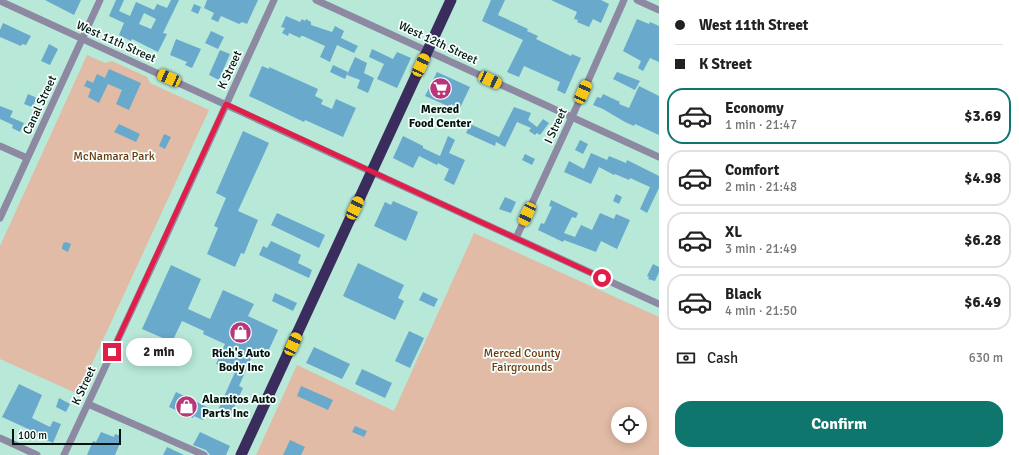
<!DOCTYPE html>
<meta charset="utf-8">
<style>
body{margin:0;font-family:Signika,sans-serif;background:#f2f2f2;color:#222;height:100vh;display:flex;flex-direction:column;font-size:15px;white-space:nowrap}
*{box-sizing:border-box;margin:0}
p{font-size:13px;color:#767676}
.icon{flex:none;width:22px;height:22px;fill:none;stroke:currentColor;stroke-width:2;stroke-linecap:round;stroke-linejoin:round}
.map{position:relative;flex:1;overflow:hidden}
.sheet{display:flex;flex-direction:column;background:#fff;width:360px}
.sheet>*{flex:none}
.top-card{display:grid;align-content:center;height:88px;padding:0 16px;background:#fff}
.fabs{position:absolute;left:611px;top:407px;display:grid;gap:8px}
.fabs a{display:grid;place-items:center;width:36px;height:36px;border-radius:50%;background:#fff;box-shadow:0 2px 10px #0003;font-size:20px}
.scale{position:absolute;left:12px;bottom:10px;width:109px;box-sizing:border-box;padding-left:4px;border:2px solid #03140f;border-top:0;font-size:11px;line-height:14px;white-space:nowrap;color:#03140f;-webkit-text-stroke:3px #f5fffc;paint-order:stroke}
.end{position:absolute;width:18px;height:18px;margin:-9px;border:5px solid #e11d48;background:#fff;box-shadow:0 0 0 2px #fff}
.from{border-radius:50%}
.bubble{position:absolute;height:28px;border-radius:14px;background:#fff;box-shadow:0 2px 10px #0003;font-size:13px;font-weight:800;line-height:28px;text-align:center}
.car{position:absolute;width:12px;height:24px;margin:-12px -6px;border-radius:5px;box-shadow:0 0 3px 1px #0007;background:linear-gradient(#f5c518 24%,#345 0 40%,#f5c518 0 76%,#345 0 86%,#f5c518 0)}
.top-card b{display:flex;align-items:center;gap:14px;height:38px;font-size:15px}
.top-card b+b{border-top:1px solid #e0e0e0}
.top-card i{width:10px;height:10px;background:#222}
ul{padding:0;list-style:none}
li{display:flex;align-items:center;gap:12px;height:56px;margin:0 8px 6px;padding:0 8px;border:2px solid #e0e0e0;border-radius:16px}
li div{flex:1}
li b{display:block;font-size:15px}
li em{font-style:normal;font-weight:800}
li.on{border-color:#0f766e}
li>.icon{width:36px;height:36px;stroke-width:1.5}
.pay{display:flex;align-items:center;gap:10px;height:44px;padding:0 16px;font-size:15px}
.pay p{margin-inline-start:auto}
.cta{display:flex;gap:8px;margin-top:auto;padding:8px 16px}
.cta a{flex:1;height:46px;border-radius:16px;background:#0f766e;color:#fff;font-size:16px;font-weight:800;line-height:46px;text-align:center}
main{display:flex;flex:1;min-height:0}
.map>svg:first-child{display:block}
.green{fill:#e1bba5;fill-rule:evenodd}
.building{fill:#69aacc;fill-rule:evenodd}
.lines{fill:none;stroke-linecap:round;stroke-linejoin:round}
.minor{stroke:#8d89a2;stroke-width:7}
.highway{stroke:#3a2d5e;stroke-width:11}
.route{stroke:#e11d48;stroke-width:5}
.labels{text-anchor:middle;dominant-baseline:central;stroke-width:3.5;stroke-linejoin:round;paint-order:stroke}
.street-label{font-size:12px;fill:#03140f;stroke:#f5fffc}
.poi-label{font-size:12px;font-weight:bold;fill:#03140f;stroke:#f5fffc}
.park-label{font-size:12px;fill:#6d380f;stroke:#f5fffc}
</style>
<main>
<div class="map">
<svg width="659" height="455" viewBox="0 0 659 455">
<rect width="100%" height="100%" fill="#b7e8d8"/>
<path class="green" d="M87 55 105 63 112 61 147 77 150 83 209 110 78 394 0 359V246Z
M474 233 659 317V455H256L297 365 394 411ZM618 414H640V436H618Z"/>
<path class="building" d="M45 0H81L74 15Z
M116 0H124L119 11 130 16 136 2 154 10 157 4 167 8 171 0H179L163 33 167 34 158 52 132 39 131 41 119 35 124 23 109 16ZM144 13 156 19 151 29 139 24Z
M207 0H258L247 24 242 22 239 24 221 16 218 22 211 19 214 13 204 8Z
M491 0H505L498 15 528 29 527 31 538 36 536 39 571 56 572 54 581 58 565 94 557 90 560 82 524 66 519 77 507 72 523 40 482 21Z
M551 0H601L609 4 601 23 593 19 589 27 577 22 578 20 574 19 577 12Z
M194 4 201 7 198 14 191 11Z
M286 16 300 22 302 19 305 21 306 19 311 22V25L332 32 335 26 344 31 341 38 358 46 354 53 337 45 330 62 320 57 325 46 303 36H301L300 38 289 33 288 36 282 33 285 28 281 27Z
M637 19 649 24 650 22 659 26V62L650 58 643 71 638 68 641 61 623 51Z
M3 23 31 36 26 45 22 44 21 46 0 37V30Z
M211 31 224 37 218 49 205 43Z
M176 39 201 49 192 68 185 65 187 62 170 55Z
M49 44 58 49 50 65 41 61Z
M372 49 393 59 397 52 411 58 397 88 377 79 384 64 369 57Z
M220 50 230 54 219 80 209 75Z
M355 57 367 63 364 73 374 78 368 93 357 88 360 80 347 75Z
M333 65 348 72 345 79 330 72Z
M262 66 269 69V67L318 89 315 96 323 100 321 104 332 109 336 99 356 108 343 137 305 120 304 122 249 96Z
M109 69 141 83 129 110 116 104 122 90 108 84 99 103 88 97 91 89 84 86 87 80 93 83 97 74 105 78Z
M437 72 470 87 460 108 451 104 450 107 425 96Z
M617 72 640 81 635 90 613 79Z
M639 86 659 96V135L635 124 634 126 625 122 603 109 593 105 597 97 601 98 603 94 620 102 619 104 629 108Z
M28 94 37 98 32 107 24 104Z
M0 106 13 111 10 117 24 123 20 132 12 128 13 125 0 119Z
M514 107 531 113 528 120 537 127 543 119 549 123 540 135 537 133 535 135 529 131 531 128 517 122 505 147 496 142 495 146 466 133 470 124 499 137Z
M119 124 140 134 136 142 114 132Z
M243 131 269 143 238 211 258 220 244 254 241 253 235 267 207 254 218 228 214 226 226 198 216 193Z
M164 134 171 137 165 149 159 146Z
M403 136 423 146V148L440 156 448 136 455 140 449 153 465 160 454 185 444 180 449 169 438 163 437 165 419 156 413 168 393 158Z
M580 140 588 144 583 154 575 150Z
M591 153 607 160 609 156 626 163 627 160 659 176V188L647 213 640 209 650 187 630 178 629 180 615 174 614 175 599 167 591 184 564 172 569 161 584 169Z
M525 154 535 159 532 165 522 160Z
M616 194 622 197 619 204 613 201Z
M505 197 516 202 511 213 499 209Z
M551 200 578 213 576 218 572 217 564 233 575 237 581 225 592 230 600 213 614 219 616 214 630 220 617 249 601 241 596 252 564 240 563 242 538 230 541 223 544 224 552 207 549 206Z
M393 201 418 212 406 241 374 226 385 202 391 205Z
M277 213 325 235 319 248 271 225Z
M271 241 301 255 298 263 312 270 309 278 259 255 263 246 267 248Z
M64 242 65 243 66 242 71 244 68 252 62 249V247Z
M358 263 404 285 398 298 404 301 395 320 343 296Z
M653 264 659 267V272L655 281 648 279 649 277 647 276Z
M171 265 201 279 188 309 210 319 223 290 254 304 248 316 278 330 267 354 256 348 239 386 243 388 231 414 219 408 235 372 216 364 225 344 203 334 204 331 182 321 172 342 142 329Z
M423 292 438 299 434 307 419 300Z
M275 293 297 303 293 311 272 301Z
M409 331 424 338 410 368 395 361Z
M314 347 350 364 342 379 306 363Z
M362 369 392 383 385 398 355 384Z
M19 384 42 395 32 418 50 427 53 421 61 424 53 443 36 435 37 433 2 417Z
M301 386 333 400 328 410 297 396Z
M176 392 209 408 203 420 194 416 193 418 169 407Z
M59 398 70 404 66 412 56 407Z
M355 426 367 431 364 437 352 432Z
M101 432 114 437 115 434 121 436 119 440 121 441 115 455H87L93 441 96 442Z
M200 432 230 446 226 455H210L206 450 193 445Z
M290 440 305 447 301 455H283Z
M167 447 184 455H163Z"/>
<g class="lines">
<path class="minor" d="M316 0 659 157
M637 0 659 10
M0 1 659 304
M0 146 27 158
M0 218 100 0
M516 238 572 117 624 0
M88 404 204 455
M0 438 37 455
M64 455 161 247 274 0"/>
<path class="highway" d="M241 455 451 0"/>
</g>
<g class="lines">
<path class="route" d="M112 352 226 104 602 278"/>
</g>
<defs>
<symbol id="supermarket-disc" viewBox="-11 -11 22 22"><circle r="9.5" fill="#ba3579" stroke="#f5fffc"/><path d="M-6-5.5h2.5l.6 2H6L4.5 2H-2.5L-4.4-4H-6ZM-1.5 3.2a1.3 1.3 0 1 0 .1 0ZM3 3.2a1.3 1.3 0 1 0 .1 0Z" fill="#fff"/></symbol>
<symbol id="shop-disc" viewBox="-11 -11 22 22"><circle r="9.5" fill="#ba3579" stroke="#f5fffc"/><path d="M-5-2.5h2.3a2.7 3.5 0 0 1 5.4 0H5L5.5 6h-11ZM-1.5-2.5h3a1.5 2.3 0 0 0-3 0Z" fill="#fff"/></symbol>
</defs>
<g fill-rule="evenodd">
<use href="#supermarket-disc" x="428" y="76" width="25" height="25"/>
<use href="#shop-disc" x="228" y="320" width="25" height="25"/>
<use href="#shop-disc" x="174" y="394" width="25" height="25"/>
</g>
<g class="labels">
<g class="street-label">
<text transform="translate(116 42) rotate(24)">West 11th Street</text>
<text transform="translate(438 43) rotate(25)">West 12th Street</text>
<text transform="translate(230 70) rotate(-65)">K Street</text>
<text transform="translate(40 105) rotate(-65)">Canal Street</text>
<text transform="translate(556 126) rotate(-65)">I Street</text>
<text transform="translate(84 386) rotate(-65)">K Street</text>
</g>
<g class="poi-label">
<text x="440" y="109">Merced<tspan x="440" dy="14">Food Center</tspan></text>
<text x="241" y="353">Rich's Auto<tspan x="241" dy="14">Body Inc</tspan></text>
<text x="202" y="399" text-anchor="start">Alamitos Auto<tspan x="202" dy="14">Parts Inc</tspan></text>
</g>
<g class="park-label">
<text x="114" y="156">McNamara Park</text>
<text x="522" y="353">Merced County<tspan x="522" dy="14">Fairgrounds</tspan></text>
</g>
</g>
</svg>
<div class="fabs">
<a><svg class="icon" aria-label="locate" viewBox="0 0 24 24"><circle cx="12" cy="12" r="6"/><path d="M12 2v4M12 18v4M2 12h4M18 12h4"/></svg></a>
</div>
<div class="scale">100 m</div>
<i class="end from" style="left:602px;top:278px"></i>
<i class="end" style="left:112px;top:352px"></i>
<div class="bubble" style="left:126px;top:338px;width:66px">2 min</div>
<i class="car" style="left:421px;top:65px;rotate:25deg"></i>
<i class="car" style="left:169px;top:78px;rotate:294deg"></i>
<i class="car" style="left:490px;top:80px;rotate:115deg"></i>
<i class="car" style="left:583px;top:92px;rotate:24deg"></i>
<i class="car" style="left:355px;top:208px;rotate:25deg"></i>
<i class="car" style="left:527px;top:214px;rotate:205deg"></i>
<i class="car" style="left:293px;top:344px;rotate:25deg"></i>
</div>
<section class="sheet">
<div class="top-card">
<b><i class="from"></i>West 11th Street</b>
<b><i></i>K Street</b>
</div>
<ul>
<li class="on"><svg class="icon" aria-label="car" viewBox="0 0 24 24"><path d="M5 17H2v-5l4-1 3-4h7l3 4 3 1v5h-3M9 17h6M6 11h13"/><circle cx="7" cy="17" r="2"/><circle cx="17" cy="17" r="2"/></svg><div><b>Economy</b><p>1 min · 21:47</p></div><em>$3.69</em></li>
<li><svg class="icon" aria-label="car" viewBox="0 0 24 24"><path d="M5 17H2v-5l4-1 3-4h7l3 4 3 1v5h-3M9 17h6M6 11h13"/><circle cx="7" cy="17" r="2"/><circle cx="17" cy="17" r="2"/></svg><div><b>Comfort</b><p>2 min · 21:48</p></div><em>$4.98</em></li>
<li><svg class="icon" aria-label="car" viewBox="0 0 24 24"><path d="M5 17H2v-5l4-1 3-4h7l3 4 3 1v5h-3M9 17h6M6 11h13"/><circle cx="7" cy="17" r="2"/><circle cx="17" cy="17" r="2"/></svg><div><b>XL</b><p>3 min · 21:49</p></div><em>$6.28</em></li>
<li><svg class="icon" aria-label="car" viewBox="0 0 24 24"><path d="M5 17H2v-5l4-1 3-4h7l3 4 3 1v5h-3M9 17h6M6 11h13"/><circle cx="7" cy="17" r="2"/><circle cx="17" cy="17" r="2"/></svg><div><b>Black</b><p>4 min · 21:50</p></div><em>$6.49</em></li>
</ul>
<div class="pay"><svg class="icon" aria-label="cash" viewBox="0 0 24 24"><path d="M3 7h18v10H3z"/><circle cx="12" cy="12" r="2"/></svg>Cash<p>630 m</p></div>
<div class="cta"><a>Confirm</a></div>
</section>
</main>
